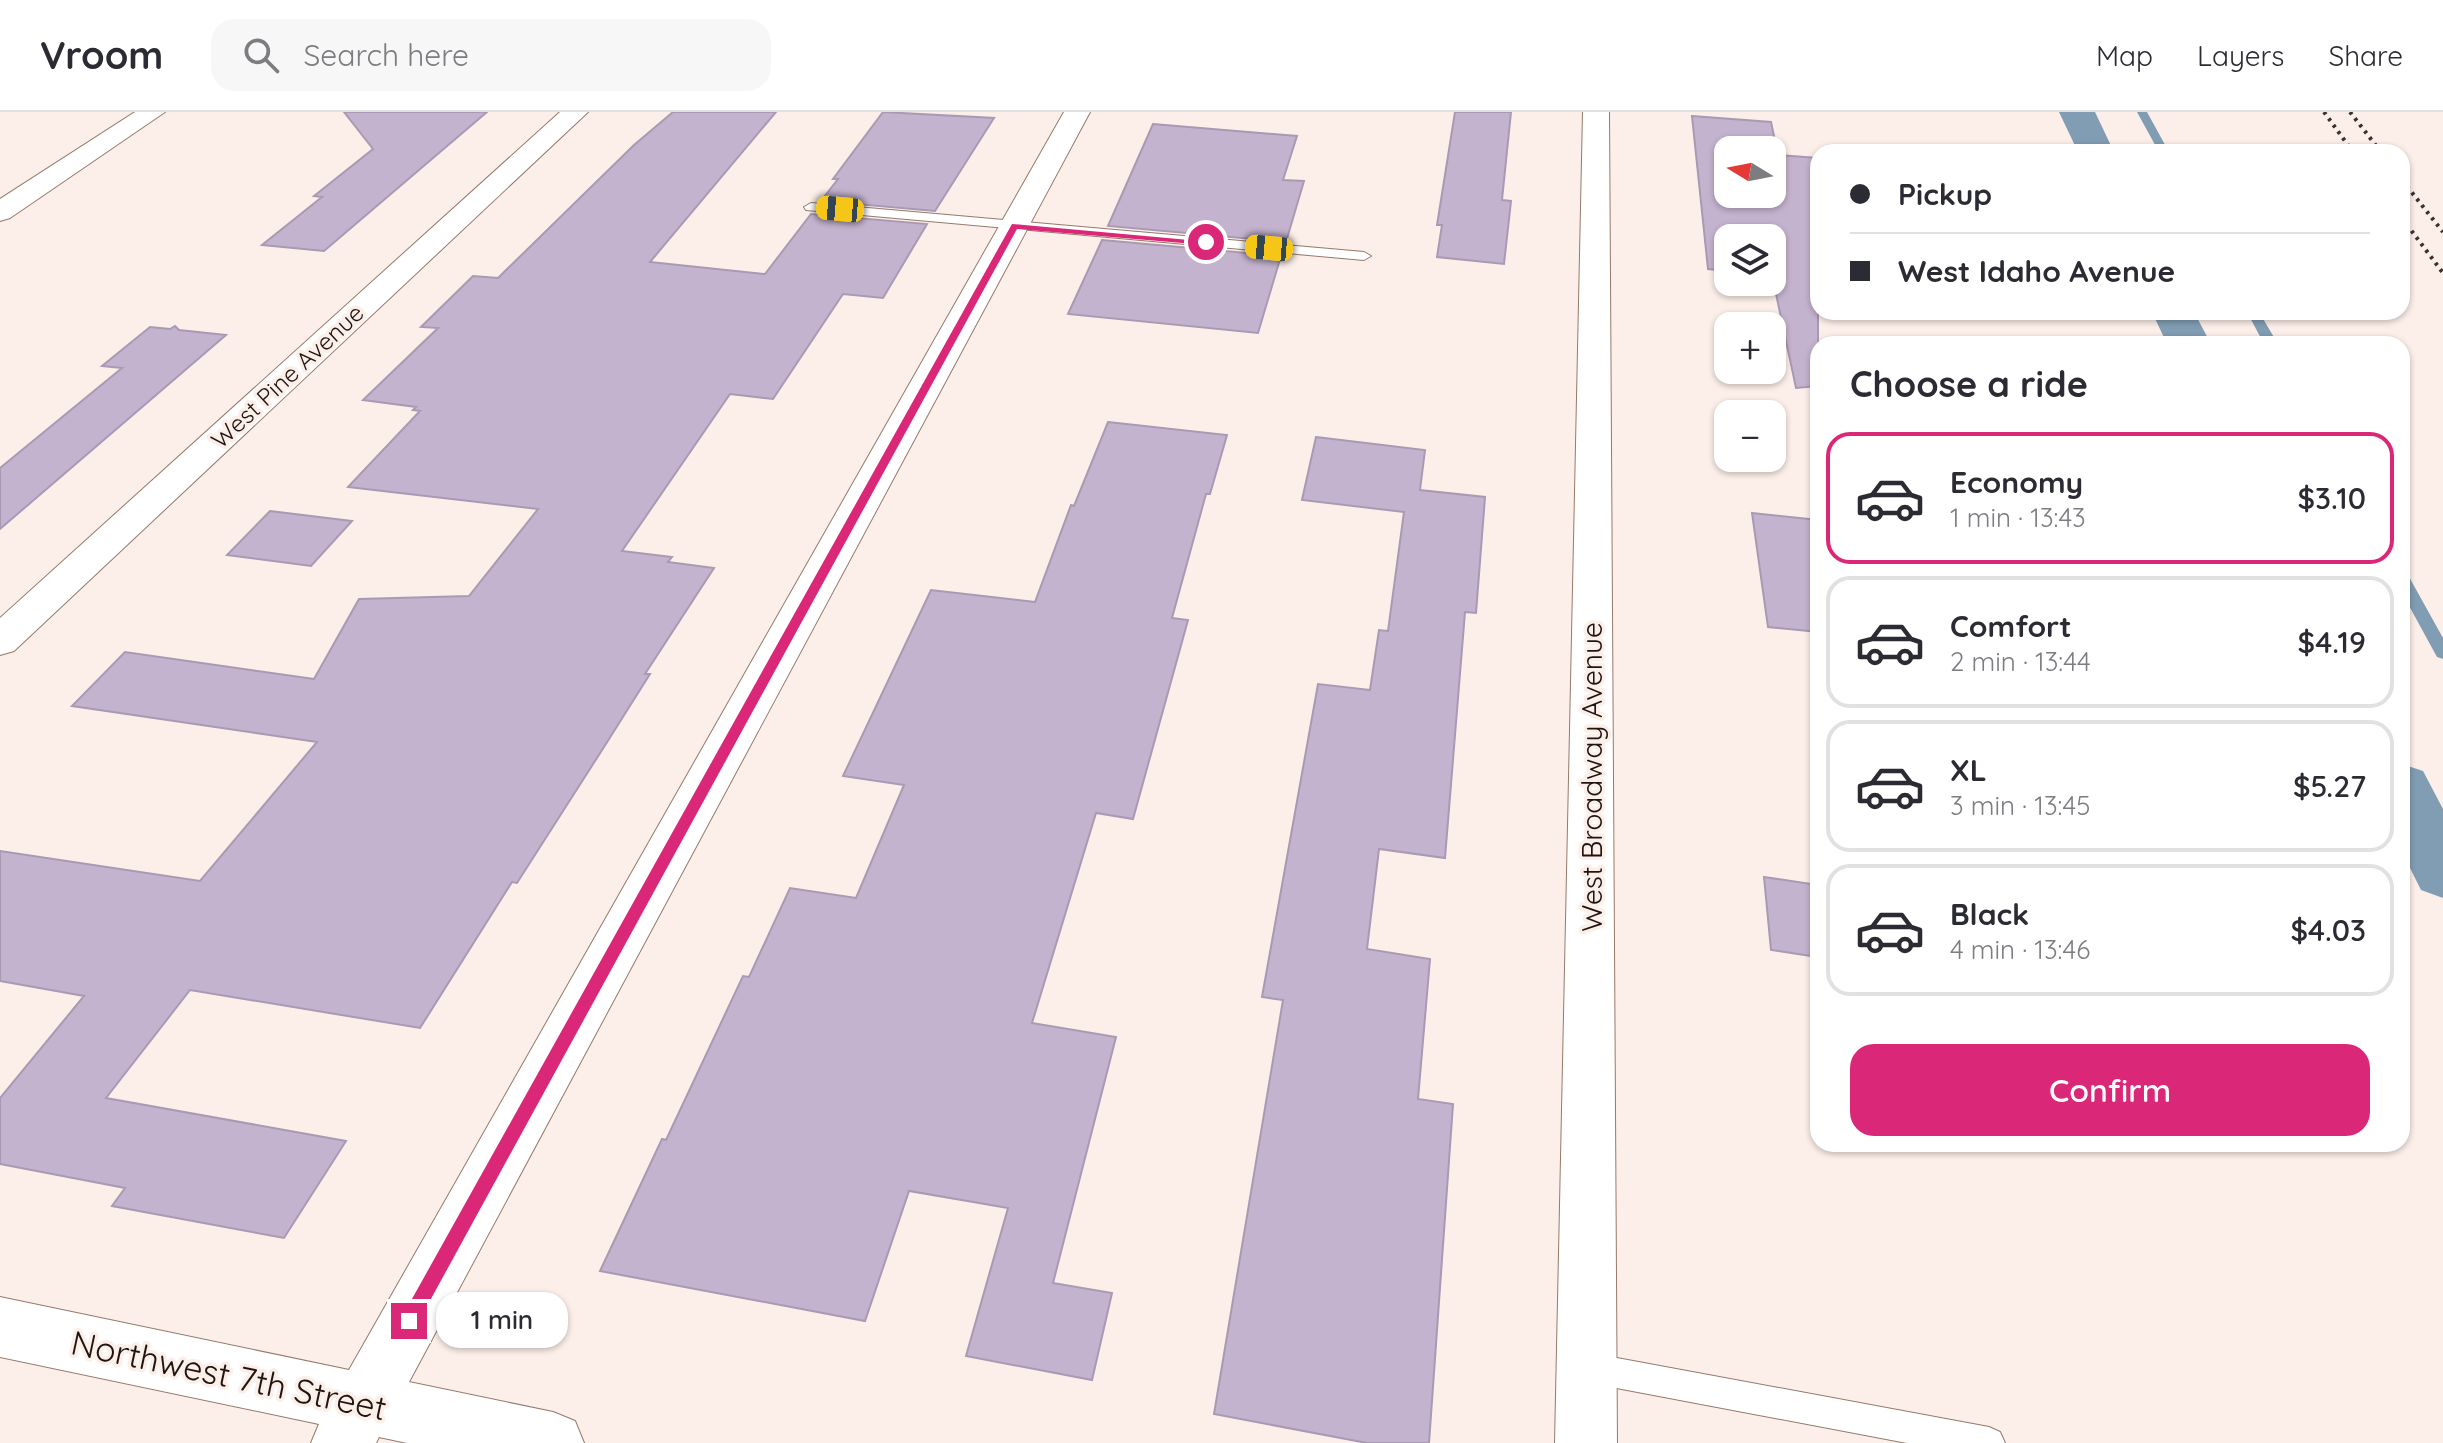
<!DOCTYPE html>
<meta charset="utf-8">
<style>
body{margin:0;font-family:Quicksand,sans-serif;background:#f7f7f7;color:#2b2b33;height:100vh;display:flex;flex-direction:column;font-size:30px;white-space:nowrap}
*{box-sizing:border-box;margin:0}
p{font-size:26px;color:#7c7c81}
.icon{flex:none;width:44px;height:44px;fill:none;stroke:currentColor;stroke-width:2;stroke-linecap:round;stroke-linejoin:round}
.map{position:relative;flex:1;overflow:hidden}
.panel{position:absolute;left:1810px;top:224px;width:600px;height:816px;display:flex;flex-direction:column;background:#fff;border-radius:24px;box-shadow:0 2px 6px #0004}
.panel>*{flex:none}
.banner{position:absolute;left:1810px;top:32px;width:600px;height:176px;border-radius:24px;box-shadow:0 2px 6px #0004;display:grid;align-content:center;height:176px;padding:0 40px;background:#fff}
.needle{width:52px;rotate:280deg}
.tools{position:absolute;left:1714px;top:24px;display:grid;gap:16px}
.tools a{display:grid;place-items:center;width:72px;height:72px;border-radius:16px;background:#fff;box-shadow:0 2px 6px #0004;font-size:40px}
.end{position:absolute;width:36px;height:36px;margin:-18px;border:10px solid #db2777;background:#fff;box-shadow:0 0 0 4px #fff}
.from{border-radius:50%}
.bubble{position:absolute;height:56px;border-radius:24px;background:#fff;box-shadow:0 2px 6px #0004;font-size:26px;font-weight:600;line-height:56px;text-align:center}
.car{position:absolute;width:24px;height:48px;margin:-24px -12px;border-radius:10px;box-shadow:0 0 6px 2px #0007;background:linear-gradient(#f5c518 24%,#345 0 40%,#f5c518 0 76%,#345 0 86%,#f5c518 0)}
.banner b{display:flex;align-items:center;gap:28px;height:76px;font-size:30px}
.banner b+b{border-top:2px solid #e1e1e2}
.banner i{width:20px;height:20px;background:#2b2b33}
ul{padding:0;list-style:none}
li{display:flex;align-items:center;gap:24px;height:132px;margin:0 16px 12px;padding:0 24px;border:4px solid #e1e1e2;border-radius:24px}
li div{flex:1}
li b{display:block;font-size:30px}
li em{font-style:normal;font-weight:600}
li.current{border-color:#db2777}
li>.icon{width:72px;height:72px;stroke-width:1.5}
h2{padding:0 40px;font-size:36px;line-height:96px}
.cta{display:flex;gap:16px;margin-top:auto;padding:16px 40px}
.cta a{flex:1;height:92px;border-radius:24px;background:#db2777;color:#fff;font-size:32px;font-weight:600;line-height:92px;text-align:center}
header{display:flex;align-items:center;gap:48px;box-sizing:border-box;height:112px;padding:0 40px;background:#fff;border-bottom:2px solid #e1e1e2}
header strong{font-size:38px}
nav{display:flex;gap:44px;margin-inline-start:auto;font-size:28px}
.search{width:560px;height:72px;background:#f7f7f7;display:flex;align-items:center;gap:20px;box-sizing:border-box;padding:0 28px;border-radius:24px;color:#7c7c81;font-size:30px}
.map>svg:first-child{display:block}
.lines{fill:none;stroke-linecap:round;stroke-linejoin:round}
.stream{fill:#819db4;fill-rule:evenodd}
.canal{fill:#819db4;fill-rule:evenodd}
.building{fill:#c4b3ce;stroke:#a999b3;stroke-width:2;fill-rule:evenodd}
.lane-casing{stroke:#96796a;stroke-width:2}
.street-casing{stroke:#96796a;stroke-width:2}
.secondary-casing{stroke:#96796a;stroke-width:2}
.lane{fill:#fff;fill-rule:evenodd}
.street{fill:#fff;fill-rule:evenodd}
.secondary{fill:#fff;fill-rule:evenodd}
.rail{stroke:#3b302b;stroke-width:4;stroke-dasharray:3 5;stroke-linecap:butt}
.route{fill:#db2777}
.labels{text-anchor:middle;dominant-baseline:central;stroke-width:7;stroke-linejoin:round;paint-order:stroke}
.far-street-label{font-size:24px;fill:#1f140f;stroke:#fcefe9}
.street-label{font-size:28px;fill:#1f140f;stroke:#fcefe9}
.near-street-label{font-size:34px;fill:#1f140f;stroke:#fcefe9}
</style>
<header>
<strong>Vroom</strong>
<div class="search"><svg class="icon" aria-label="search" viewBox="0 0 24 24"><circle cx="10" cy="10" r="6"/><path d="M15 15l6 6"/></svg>Search here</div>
<nav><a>Map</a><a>Layers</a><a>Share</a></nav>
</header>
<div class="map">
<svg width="2443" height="1331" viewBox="0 0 2443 1331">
<rect width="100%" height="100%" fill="#fcefe9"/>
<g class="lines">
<path class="stream" d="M2137 0H2147L2169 40H2159Z
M2247 200H2259L2278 232H2264Z
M2402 462 2408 463 2443 526V547L2437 545 2402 481Z"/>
<path class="canal" d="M2059 0H2095L2114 40H2078Z
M2152 200H2194L2211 232H2167Z
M2402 652 2423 659 2443 697V786L2421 778 2402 740Z"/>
</g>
<path class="building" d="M344 0H487L324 139 262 133 322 85 314 84 373 37Z
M673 0H776L650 150 765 162 811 102 927 112 883 186 843 182 773 287 730 282 622 439 672 445 668 450 714 456 645 562H650L604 635 517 771 512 770 420 916 190 878 106 986 346 1029 284 1126 112 1094 125 1076 0 1052V986L84 884 0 869V739L200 769 317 630 72 594 125 540 314 567 359 487 469 484 538 397 348 375 420 299 413 298 416 295 363 288 438 216 421 215 473 164 498 166 634 33Z
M883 0 994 6 935 99 821 89 838 67H833Z
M1455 0H1511L1502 88 1511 89 1504 152 1437 145 1442 113H1437Z
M1692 4 1771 10 1778 43 1818 46V274L1796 276 1772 163V126H1728V159L1708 157ZM1728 38H1772V82H1728Z
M1153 12 1297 24 1283 68 1304 69 1286 130 1108 114Z
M1102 128 1281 144 1258 221 1068 202Z
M175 214 179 218 226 223 0 417V356L122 256 102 254 150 215 170 217Z
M1108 310 1227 323 1210 382H1206L1172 506 1188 508 1133 707 1096 701 1032 911 1116 925 1053 1171 1112 1181 1092 1268 966 1244 1008 1096 909 1079 865 1209 600 1159 662 1027 666 1028 743 864 749 865 790 776 856 786 904 673 843 664 931 478 1035 490 1071 393 1074 394Z
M1316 325 1425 338 1420 378 1485 385 1476 501 1465 500 1445 746 1379 737 1367 837 1430 847 1418 987 1453 992 1429 1331H1367L1214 1302 1283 888 1262 885 1318 572 1370 578 1379 518 1388 519 1404 400 1302 388Z
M270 399 352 409 311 454 227 443Z
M1752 401 1818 408V520L1768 515Z
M1764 765 1818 773V845L1771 838Z"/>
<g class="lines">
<defs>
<path id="lane" d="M811 91 1364 140 1371 144 1364 148 806 98 804 95Z
M1590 1241 1989 1315 2000 1320 2005 1331H1907L1590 1271 1579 1267 1575 1256 1579 1245Z"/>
<path id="street" d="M135 0H165L10 106 0 109V87Z
M1064 0H1090L409 1270 553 1300 575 1309 584 1331H407L379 1325 376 1331H311L319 1312 0 1245V1185L349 1258Z
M1583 0H1609L1617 1331H1555Z"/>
<path id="secondary" d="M560 0H588L14 539 0 543V506Z"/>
</defs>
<use href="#lane" class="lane-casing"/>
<use href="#street" class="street-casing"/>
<use href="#secondary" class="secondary-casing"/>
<use href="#lane" class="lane"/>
<use href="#street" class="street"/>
<use href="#secondary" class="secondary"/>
<path class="rail" d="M2324 0 2353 40
M2350 0 2381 40
M2402 68 2443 120
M2402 106 2443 161"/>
</g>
<path class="route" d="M1012 112 1211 130 1206 133 1017 117 415 1216H403V1203Z"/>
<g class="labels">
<g class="far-street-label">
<text transform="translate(287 264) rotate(-43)">West Pine Avenue</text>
</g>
<g class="street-label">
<text transform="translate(1591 665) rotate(-90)">West Broadway Avenue</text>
</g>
<g class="near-street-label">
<text transform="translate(229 1263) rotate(12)">Northwest 7th Street</text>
</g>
</g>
</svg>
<div class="tools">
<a><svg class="needle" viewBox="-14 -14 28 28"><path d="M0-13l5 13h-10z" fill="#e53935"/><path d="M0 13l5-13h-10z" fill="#7c7c81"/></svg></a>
<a><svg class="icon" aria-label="layers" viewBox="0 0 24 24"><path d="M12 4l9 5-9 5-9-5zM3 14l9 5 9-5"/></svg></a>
<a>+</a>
<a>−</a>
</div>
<i class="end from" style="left:1206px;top:130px"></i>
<i class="end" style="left:409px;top:1209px"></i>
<div class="bubble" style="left:436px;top:1180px;width:132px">1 min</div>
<i class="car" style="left:840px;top:97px;rotate:275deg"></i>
<i class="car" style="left:1269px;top:136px;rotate:275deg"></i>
<div class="banner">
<b><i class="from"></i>Pickup</b>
<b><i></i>West Idaho Avenue</b>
</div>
<section class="panel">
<h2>Choose a ride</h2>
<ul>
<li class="current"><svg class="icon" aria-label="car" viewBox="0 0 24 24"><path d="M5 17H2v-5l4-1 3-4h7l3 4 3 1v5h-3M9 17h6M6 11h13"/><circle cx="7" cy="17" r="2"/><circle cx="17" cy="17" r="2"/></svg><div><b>Economy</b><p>1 min · 13:43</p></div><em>$3.10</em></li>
<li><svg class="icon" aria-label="car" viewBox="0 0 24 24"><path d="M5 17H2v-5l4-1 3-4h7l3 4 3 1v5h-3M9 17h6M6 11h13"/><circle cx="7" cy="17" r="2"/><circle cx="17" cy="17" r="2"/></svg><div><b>Comfort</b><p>2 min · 13:44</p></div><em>$4.19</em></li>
<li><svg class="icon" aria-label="car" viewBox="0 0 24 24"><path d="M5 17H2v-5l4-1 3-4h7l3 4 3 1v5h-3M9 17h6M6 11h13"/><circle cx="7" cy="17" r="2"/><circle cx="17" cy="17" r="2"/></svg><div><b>XL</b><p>3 min · 13:45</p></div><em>$5.27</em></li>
<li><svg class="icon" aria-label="car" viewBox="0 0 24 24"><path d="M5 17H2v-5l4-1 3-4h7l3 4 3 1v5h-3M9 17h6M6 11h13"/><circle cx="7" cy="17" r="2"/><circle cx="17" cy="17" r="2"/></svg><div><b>Black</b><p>4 min · 13:46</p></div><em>$4.03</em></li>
</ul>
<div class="cta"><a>Confirm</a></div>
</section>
</div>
